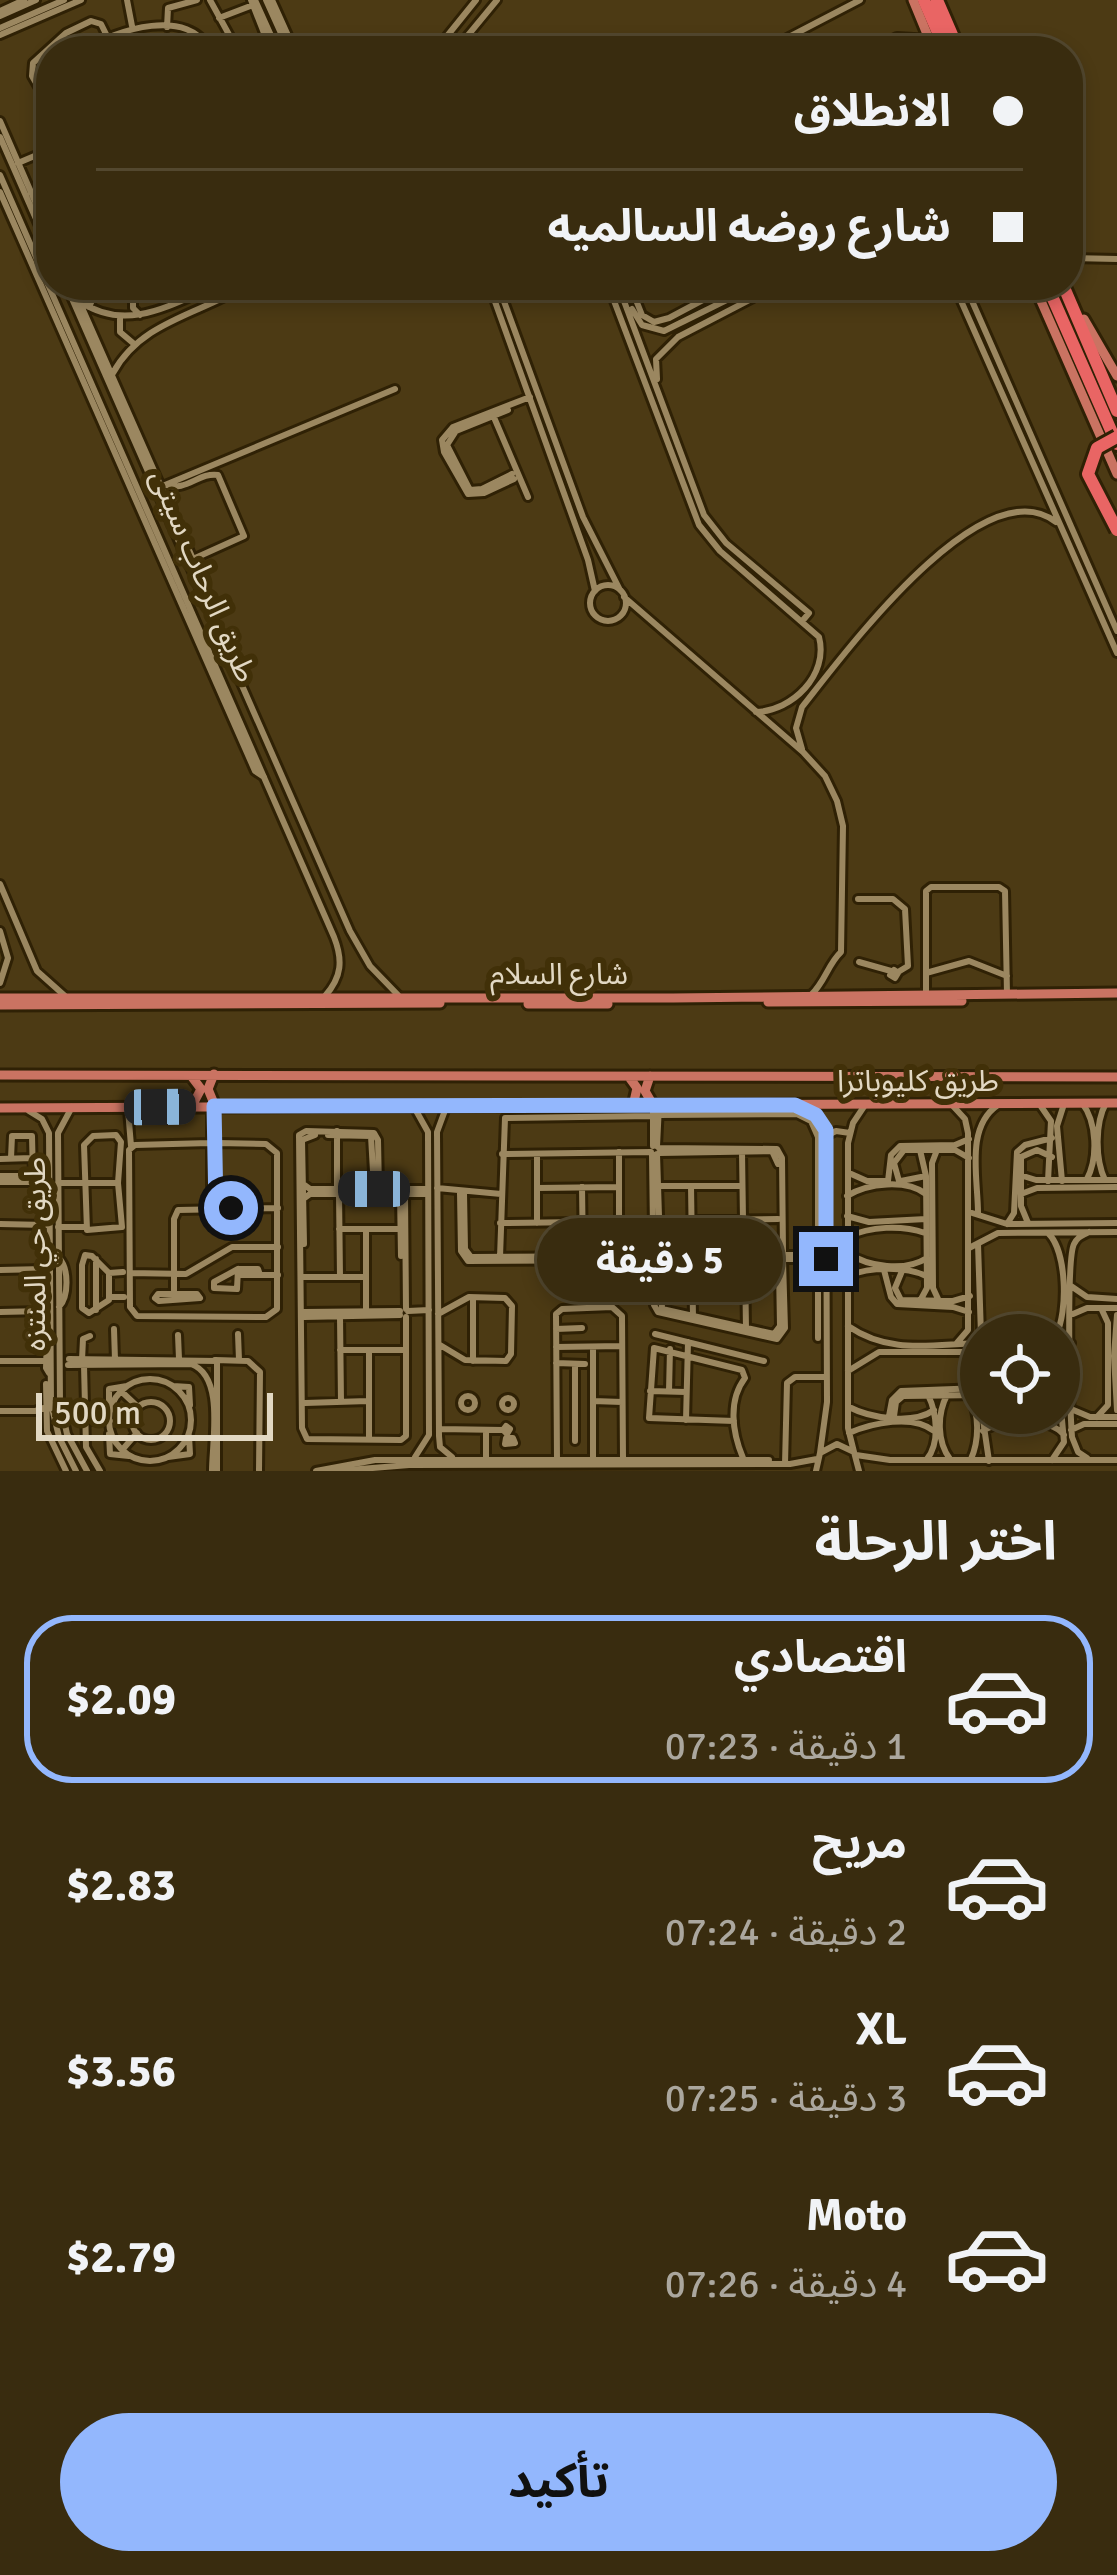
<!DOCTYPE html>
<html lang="ar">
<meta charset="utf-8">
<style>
body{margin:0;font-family:Signika,"Noto Sans Arabic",sans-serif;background:#403418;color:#f1f3f6;direction:rtl;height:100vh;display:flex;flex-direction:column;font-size:45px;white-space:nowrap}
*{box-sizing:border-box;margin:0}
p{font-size:39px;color:#aba79e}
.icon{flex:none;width:66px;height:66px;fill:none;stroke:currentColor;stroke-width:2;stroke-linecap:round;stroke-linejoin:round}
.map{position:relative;height:1471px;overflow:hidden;direction:ltr}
.sheet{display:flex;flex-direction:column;background:#392c0f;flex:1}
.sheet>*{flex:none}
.guide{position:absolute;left:36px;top:36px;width:1047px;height:264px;border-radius:48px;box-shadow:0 6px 18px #0003,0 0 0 3px #53482f;direction:rtl;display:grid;align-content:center;height:264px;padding:0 60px;background:#392c0f}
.tools{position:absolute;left:960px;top:1314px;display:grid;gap:24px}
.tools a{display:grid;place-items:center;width:120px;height:120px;border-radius:50%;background:#392c0f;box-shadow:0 6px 18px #0003,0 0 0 3px #53482f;font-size:60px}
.scale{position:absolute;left:36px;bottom:30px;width:237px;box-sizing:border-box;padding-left:12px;border:6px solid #e2d8c3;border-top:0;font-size:33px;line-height:42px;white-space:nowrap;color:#e2d8c3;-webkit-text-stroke:9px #413008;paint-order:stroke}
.end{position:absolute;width:54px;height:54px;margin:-27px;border:15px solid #93b7fd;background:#111;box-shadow:0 0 0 6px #111}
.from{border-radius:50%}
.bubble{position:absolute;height:84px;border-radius:42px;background:#392c0f;box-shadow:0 6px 18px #0003,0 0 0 3px #53482f;font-size:39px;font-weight:700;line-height:84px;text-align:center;direction:rtl}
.car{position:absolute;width:36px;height:72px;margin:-36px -18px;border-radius:15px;box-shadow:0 0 9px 3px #0007;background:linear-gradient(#222 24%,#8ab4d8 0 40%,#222 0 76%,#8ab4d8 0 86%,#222 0)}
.guide b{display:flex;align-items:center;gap:42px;height:114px;font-size:45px}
.guide b+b{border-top:3px solid #53482f}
.guide i{width:30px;height:30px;background:#f1f3f6}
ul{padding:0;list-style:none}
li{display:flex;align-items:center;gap:36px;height:168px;margin:0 24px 18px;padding:0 36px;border:6px solid transparent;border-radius:48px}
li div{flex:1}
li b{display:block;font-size:45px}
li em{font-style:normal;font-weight:700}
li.active{border-color:#93b7fd}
li>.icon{width:108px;height:108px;stroke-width:1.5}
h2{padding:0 60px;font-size:54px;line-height:144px}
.cta{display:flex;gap:24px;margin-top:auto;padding:24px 60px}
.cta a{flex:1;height:138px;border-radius:72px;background:#93b7fd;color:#111;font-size:48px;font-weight:700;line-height:138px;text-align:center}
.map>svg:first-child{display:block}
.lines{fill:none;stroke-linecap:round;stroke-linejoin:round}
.minor-casing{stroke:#2f2105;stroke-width:12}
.major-casing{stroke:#2f2105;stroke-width:15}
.highway-casing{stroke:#2f2105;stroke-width:18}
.minor{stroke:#9b8760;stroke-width:6}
.major{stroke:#ca7362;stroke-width:9}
.highway{stroke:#e96564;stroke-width:12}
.highway-bridge-casing{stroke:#2f2105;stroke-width:18;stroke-linecap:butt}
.highway-bridge{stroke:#e96564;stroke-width:12}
.route{stroke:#93b7fd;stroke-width:15}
.labels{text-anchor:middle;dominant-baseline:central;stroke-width:12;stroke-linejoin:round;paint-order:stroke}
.street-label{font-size:30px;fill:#e2d8c3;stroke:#413008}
</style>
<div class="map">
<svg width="1117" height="1471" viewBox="0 0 1117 1471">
<rect width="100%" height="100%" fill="#4c3a14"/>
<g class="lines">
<defs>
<path id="minor" d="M127 0 132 26
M210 0 238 51
M251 0 271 51
M255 0 278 51
M266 0 289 51
M272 0 295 51
M0 11 24 0
M0 16 36 0
M219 18 253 5
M167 27 168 8 197 0
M0 28 64 0
M0 35 81 0
M787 38 860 0
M85 51C115 28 191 7 210 51
M435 51 476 0
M455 51 497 0
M867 51 897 37 930 39
M51 109 32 76 33 63 66 33 91 21 101 24 108 38
M0 121 51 238
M0 137 51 253
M18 163 51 149
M0 175 334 937C343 960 342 977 325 996
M0 192 255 771 264 777
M31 193 51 184
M1071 258 1117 259
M66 285 350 931 370 966 398 995
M72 285 193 559 244 536 218 475C199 472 186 492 166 485
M133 285V308L140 315
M489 285 588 560 595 591
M498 285 583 517 620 590
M608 285 699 525 720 551 819 637C829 675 792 711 756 712
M618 285 704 515 726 543 809 613 804 619
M630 285 642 315 654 322 669 318 731 285
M954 285 1117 653
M965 285 1117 631
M173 299 202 285
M636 300 665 285
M81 302C127 333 172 304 217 285
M89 307 99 285
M632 309 642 325 664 331 757 285
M120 317V332L133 343
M113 373C141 321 201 314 247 285
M657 379 656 359 678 337 778 285
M508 410 456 431 447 445 470 490 482 489 512 474
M493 415 528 497
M514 479 484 493 468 494 444 452 442 440 453 427 530 397
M165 485 395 389
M590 603a18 18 0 1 1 36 0a18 18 0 1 1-36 0Z
M624 597 803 752 825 776 837 801 843 826 841 952C828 964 825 982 811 995
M802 749 796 728 802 707C842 657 982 465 1056 522
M0 884 37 971 65 996
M858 899H893L905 909 908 966 898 972
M0 931 8 958 0 983
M859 962 891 971
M894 970 898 973 895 978 890 975Z
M926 973 969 961 1007 976
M926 995V891L931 887H999L1005 891 1007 994
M1082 1103C1097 1122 1098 1158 1087 1179
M447 1105 437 1132 439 1436 440 1447 452 1457
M1040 1105 1051 1121 1048 1181
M953 1106 965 1119 968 1133V1330L956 1344
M72 1107 58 1133 60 1402 67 1434 87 1471
M414 1107 428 1132 429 1435 415 1457
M798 1107 818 1117 826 1133 827 1402 820 1453
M211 1108V1140
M128 1109 131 1146
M29 1111 42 1119 49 1133 51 1404 59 1437 76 1471
M659 1115 797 1114 811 1121 818 1137V1250L815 1259 818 1265V1338
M337 1131V1190
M116 1135 121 1142 118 1183 122 1227 87 1230 84 1145 93 1136Z
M328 1135 371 1136 374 1189
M826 1136 836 1131 850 1133
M210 1143 135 1145 129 1150 130 1307 137 1316 266 1317 277 1309V1153L266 1144 217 1143
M211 1145V1207
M653 1146V1105
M657 1146 659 1105
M659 1148 777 1149 782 1158 783 1252
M920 1150 926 1176 927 1288 920 1301
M937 1150 932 1163 933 1288 939 1301
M619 1152V1256
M742 1152 743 1220
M659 1153 772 1151 778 1164
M502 1154 651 1152
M537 1154V1223
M652 1154 654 1305 658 1312 777 1339 785 1328 783 1261
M657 1154 662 1309 774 1334 780 1326 779 1270
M11 1158 12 1136H32L33 1177
M0 1159 32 1158
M849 1173 867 1181H888
M1020 1175 1036 1180H1117
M0 1176H26
M1105 1180C1095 1159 1095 1123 1106 1103
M888 1181 891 1155 900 1146 955 1145 969 1139
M899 1181 894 1163 904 1150H955L969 1158
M901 1181 926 1176
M1062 1181 1057 1126 1064 1104
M0 1182H30L26 1179 30 1175 33 1179 30 1182
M58 1183H118
M303 1184 310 1189H428
M658 1186H742
M691 1186 693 1317
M582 1187 583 1256
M437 1188 501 1194
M537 1188 618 1187
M379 1189 378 1140 374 1133 306 1131 299 1135 302 1428 307 1439 401 1440 406 1436V1317
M339 1193 340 1277
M460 1193 461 1251 468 1261 654 1260
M464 1193 465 1249 471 1257 654 1256
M400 1194 401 1256
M405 1194 406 1309
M1021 1194 1037 1188 1117 1187
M847 1196C868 1183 906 1179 926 1194
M303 1199 310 1194H424
M216 1208V1144
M969 1212 1007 1224 1117 1223
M978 1213C978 1178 965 1127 998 1105
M847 1216 869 1222 926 1219
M692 1220 778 1219
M500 1223 583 1222
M1028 1223 1021 1206V1157L1037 1150 1052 1157
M0 1224 46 1225
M1007 1224 1014 1213 1017 1152 1025 1145 1052 1138
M58 1227H84
M339 1229H401
M366 1229V1311
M1048 1233C1067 1251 1068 1312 1056 1335
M848 1237C870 1226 902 1225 925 1233
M304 1244 302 1140 315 1135
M978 1244 981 1335
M969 1248 998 1233 1117 1232
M848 1253C868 1267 905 1272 927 1258
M692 1254 777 1255
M85 1255 92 1256 109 1273V1300L89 1313 82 1308V1265Z
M786 1255H817
M500 1257 505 1118 653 1116
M59 1258C69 1268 69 1297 59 1307
M693 1259H777
M785 1259H826
M745 1261 746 1329
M238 1269 214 1282V1288L237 1289 238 1269H258L260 1275
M0 1270 45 1269
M884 1270 891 1297 897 1304 953 1307 969 1312
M902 1271 895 1288 901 1300 953 1301 970 1296
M109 1273 123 1272
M130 1273 186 1274 232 1247H278
M238 1275H278
M848 1276C869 1267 905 1266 926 1276
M304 1277H366
M1071 1286 1087 1297 1117 1299
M174 1293V1219L178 1210 278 1208
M158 1294H197L200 1298 159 1301 155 1298Z
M693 1294 746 1293
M110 1297H124
M48 1298 46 1368 49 1373
M473 1298V1361
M96 1310V1259
M408 1311 429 1310
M0 1312 44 1311
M304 1312 400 1311
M438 1314 469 1297 505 1298 512 1306 511 1354 506 1361 465 1360 440 1345
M1073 1314 1087 1308H1117
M1117 1315 1114 1356 1117 1410
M304 1317 400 1315
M340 1317 341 1402
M848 1326C890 1355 932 1344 981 1343
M114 1329 115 1360
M556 1329 582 1328
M238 1334 239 1360
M655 1334 764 1361
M178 1335 179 1359
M1059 1340 1071 1343
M556 1347 622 1346
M340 1350H403
M369 1350V1437
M69 1359 217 1361V1471
M82 1360 83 1339 90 1336
M215 1360 248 1361 260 1372 259 1471
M0 1361H44
M556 1363 585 1364
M68 1365 191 1364C225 1376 212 1441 212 1471
M84 1365 86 1447 100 1471
M848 1371 879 1352H981
M109 1420a41 41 0 1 1 82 0a41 41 0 1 1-82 0Z
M46 1384 47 1431 66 1471
M173 1386 189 1387 190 1405
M650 1391 686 1392
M669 1391 670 1349
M122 1392 138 1407
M947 1395C937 1414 937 1442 950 1459
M461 1403a7 7 0 1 1 14 0a7 7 0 1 1-14 0Z
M969 1397C980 1413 979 1441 971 1459
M502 1404a6 6 0 1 1 12 0a6 6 0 1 1-12 0Z
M593 1401 622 1402
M132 1421a19 19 0 1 1 38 0a19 19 0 1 1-38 0Z
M305 1403 368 1401
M849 1407C870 1418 913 1425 934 1410
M1071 1409 1090 1417H1117
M0 1411H35L46 1407
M109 1411V1389L127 1386
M982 1413 989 1461
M984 1413C1003 1422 1038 1421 1058 1413
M889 1416 892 1400 901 1391 981 1388
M894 1416 896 1402 903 1396 981 1395
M1097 1417 1108 1405V1323L1101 1308
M85 1420 110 1421
M686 1420 688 1342
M734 1421 649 1418 654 1348 742 1370 745 1378C728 1400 732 1432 743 1458
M506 1426 510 1429 507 1434 503 1430Z
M439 1429 503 1430
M1071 1430 1084 1424H1117
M983 1431C1002 1418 1049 1417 1064 1435
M849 1433C872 1423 913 1414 934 1431
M109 1434 110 1454 129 1456
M506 1438H513L515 1443 505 1444Z
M575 1441V1364
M122 1450 137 1433
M854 1452 848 1428V1143L853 1123 865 1105
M856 1455 890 1460H1117
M168 1457 190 1454 189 1436
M1087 1458 1078 1452 1072 1437C1070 1410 1066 1260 1074 1244 1078 1236 1082 1236 1089 1232
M927 1459C940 1443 937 1413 928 1395
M557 1460 556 1314 562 1309 612 1307 622 1316 623 1459
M593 1460V1347
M1052 1460 1064 1442 1059 1386
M486 1461V1430
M785 1464 787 1383 795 1377H826
M316 1471 375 1460H769
M336 1471 409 1465 790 1464 817 1459
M816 1471 820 1453 837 1444 854 1452 859 1471"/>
<path id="major" d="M913 0 934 51
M1034 285 1117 474
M1084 319 1117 376
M0 998H673L1117 993
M768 1002 962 1001
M528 1004H608
M0 1005 440 1003
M214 1074 208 1089 215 1106
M0 1075 1117 1077
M650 1076 645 1091 653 1105
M629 1077 637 1088 633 1106
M192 1106 201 1089 192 1077
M0 1108 1117 1103"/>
<path id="highway" d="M924 0 946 51
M937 0 959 51
M1047 285 1117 444
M1063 285 1117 411"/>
</defs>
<use href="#minor" class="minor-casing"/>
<use href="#major" class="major-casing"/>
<use href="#highway" class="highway-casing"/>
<use href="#minor" class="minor"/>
<use href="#major" class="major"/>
<use href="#highway" class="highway"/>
<defs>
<path id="highway-bridge" d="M1117 437 1097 448 1088 474 1117 530"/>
</defs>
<use href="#highway-bridge" class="highway-bridge-casing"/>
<use href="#highway-bridge" class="highway-bridge"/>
</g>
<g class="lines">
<path class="route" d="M231 1208H216L214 1106 795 1105 816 1115 826 1130V1259"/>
</g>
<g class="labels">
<g class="street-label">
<text transform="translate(203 576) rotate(67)">طريق الرحاب سيتى</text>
<text x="559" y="974">شارع السلام</text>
<text x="918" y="1081">طريق كليوباترا</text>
<text transform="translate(35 1254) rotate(-90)">طريق حي المنتزه</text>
</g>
</g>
</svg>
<div class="tools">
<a><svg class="icon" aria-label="locate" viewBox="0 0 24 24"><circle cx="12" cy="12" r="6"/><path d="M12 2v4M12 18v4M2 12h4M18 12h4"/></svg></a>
</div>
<div class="scale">500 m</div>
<i class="end from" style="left:231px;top:1208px"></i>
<i class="end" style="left:826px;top:1259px"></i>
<div class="bubble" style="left:537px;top:1218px;width:246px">5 دقيقة</div>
<i class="car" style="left:160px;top:1107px;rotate:89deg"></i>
<i class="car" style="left:374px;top:1189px;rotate:270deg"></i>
<div class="guide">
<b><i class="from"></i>الانطلاق</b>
<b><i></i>شارع روضه السالميه</b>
</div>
</div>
<section class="sheet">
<h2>اختر الرحلة</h2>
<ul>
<li class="active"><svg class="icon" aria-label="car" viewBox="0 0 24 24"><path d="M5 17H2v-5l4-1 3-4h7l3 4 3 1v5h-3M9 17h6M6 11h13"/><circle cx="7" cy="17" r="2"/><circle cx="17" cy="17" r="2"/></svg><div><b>اقتصادي</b><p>1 دقيقة · 07:23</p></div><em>$2.09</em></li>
<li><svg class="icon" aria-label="car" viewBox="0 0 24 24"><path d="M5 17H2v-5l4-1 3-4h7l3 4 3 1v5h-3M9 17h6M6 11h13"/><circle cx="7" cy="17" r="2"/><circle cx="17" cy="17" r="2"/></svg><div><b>مريح</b><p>2 دقيقة · 07:24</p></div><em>$2.83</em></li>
<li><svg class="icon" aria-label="car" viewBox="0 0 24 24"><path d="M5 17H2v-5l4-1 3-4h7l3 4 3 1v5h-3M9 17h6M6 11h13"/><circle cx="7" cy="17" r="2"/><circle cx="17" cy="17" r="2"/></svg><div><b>XL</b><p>3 دقيقة · 07:25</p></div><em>$3.56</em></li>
<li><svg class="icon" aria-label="car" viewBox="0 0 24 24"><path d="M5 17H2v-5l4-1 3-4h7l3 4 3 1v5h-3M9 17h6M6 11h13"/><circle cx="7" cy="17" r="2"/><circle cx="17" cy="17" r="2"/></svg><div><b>Moto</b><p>4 دقيقة · 07:26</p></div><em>$2.79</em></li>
</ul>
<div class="cta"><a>تأكيد</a></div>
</section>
